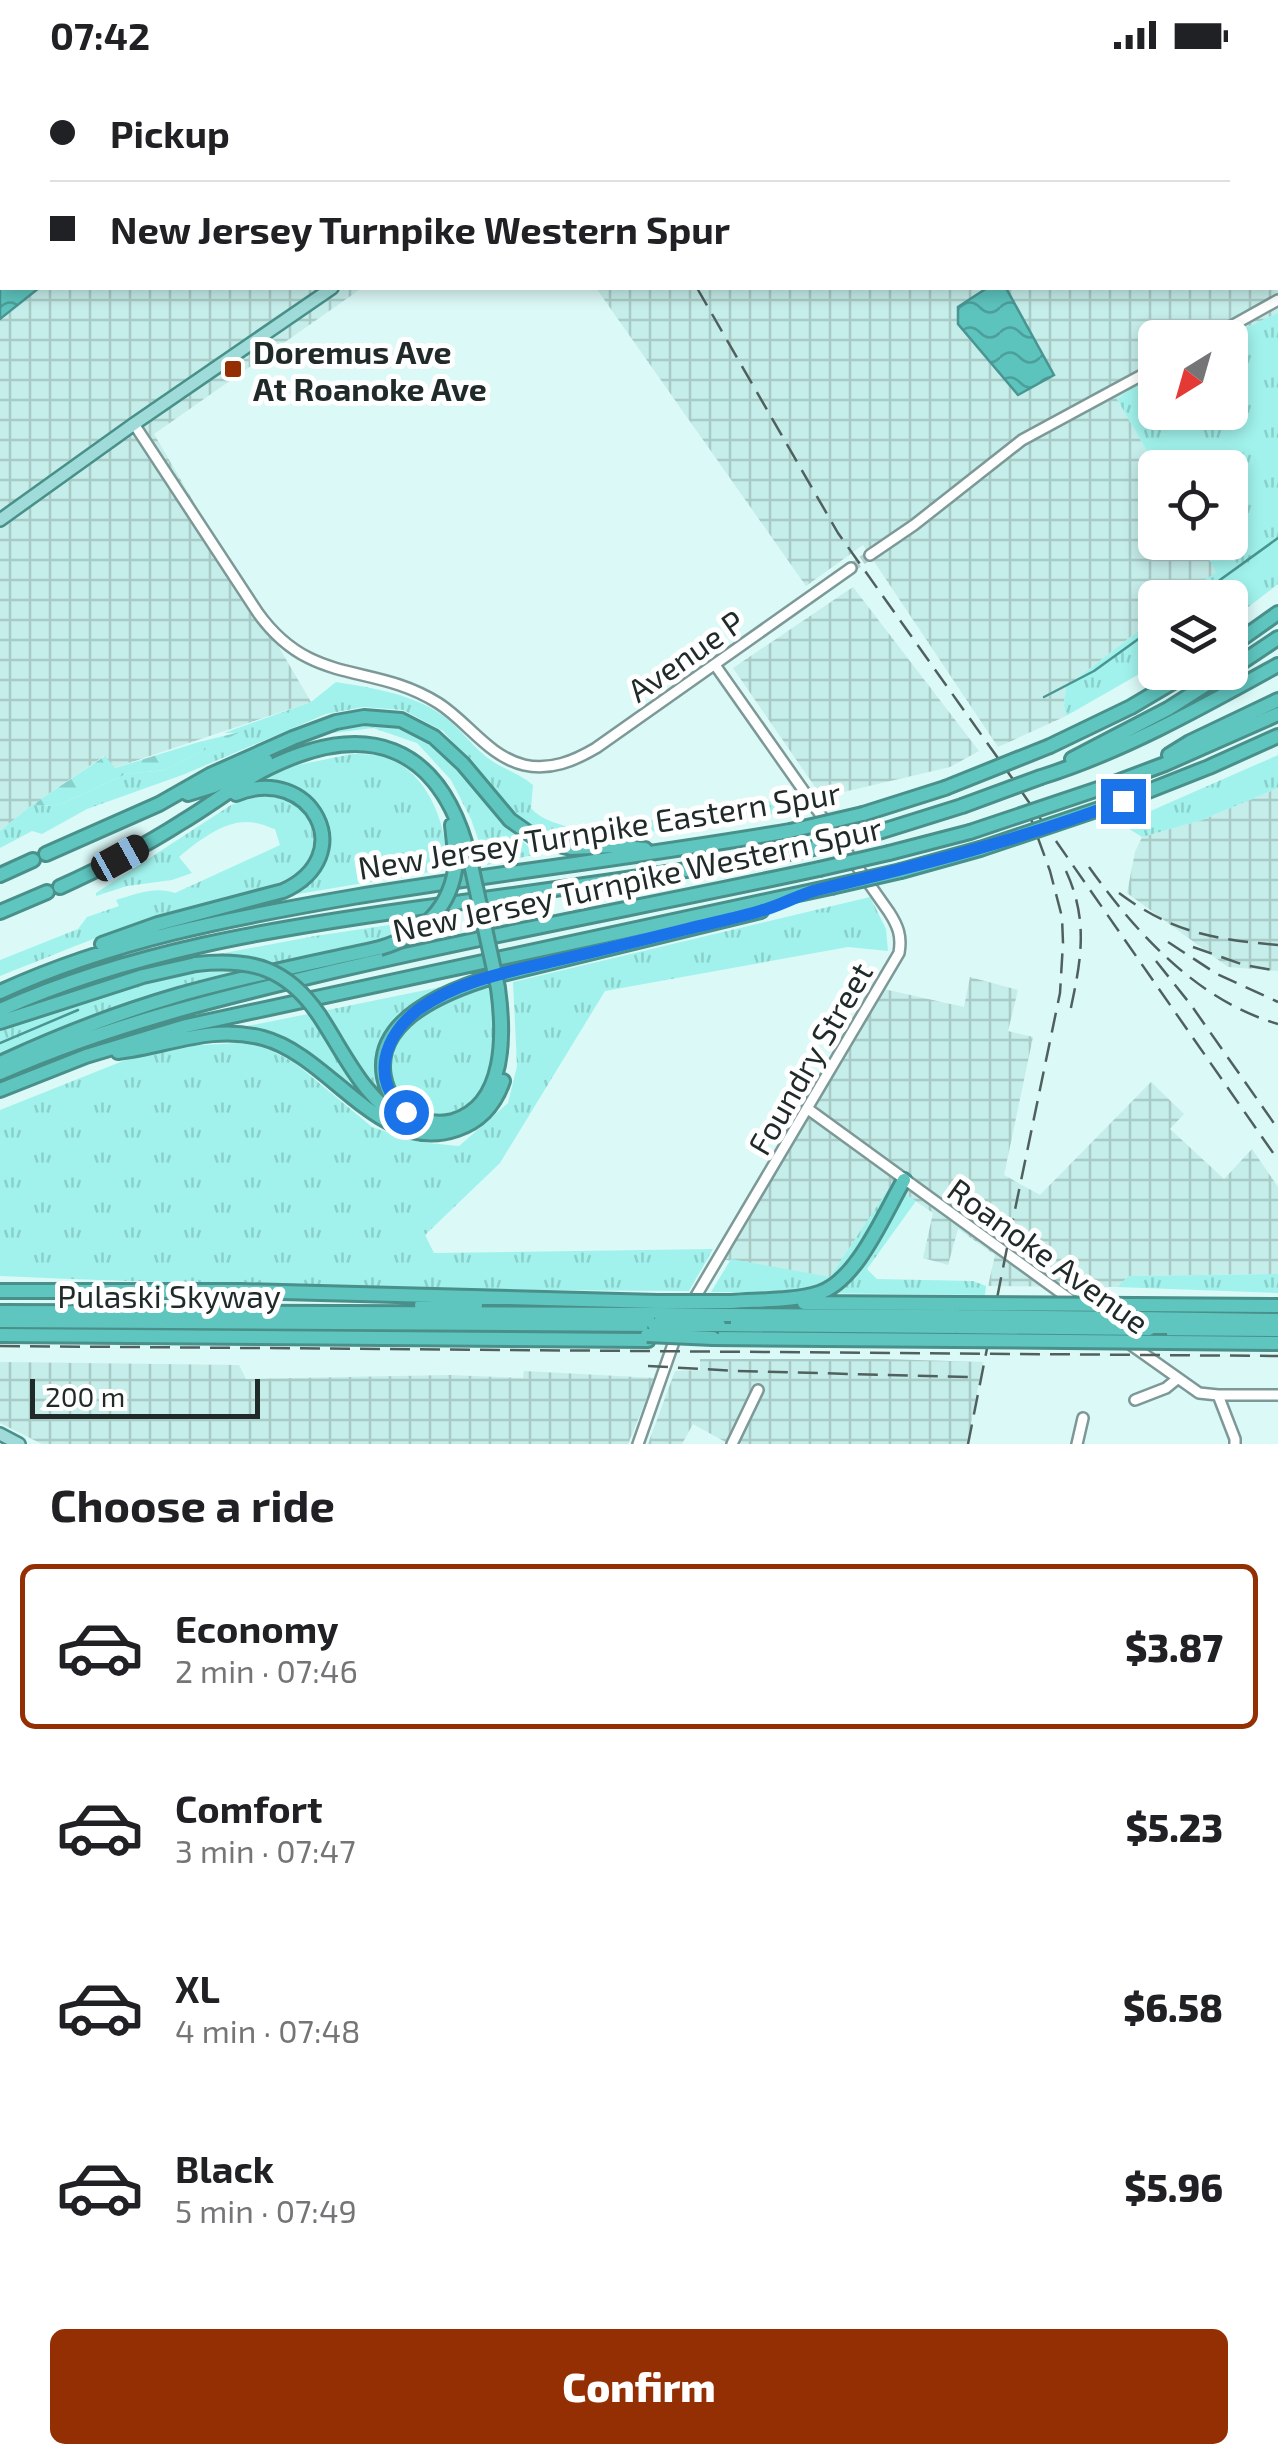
<!DOCTYPE html>
<meta charset="utf-8">
<style>
body{margin:0;font-family:"Exo 2",sans-serif;background:#f2f2f2;color:#202124;height:100vh;display:flex;flex-direction:column;font-size:38px;white-space:nowrap}
*{box-sizing:border-box;margin:0}
p{font-size:32px;color:#757577}
.icon{flex:none;width:55px;height:55px;fill:none;stroke:currentColor;stroke-width:2;stroke-linecap:round;stroke-linejoin:round}
.map{position:relative;height:1374px;overflow:hidden}
.drawer{display:flex;flex-direction:column;background:#fff;flex:1}
.drawer>*{flex:none}
.guide{position:absolute;left:0px;top:0px;width:1280px;height:220px;box-shadow:0 5px 15px #0003;display:grid;align-content:center;height:220px;padding:0 50px;background:#fff}
.needle{width:65px;rotate:217deg}
.tools{position:absolute;left:1138px;top:250px;display:grid;gap:20px}
.tools a{display:grid;place-items:center;width:110px;height:110px;border-radius:15px;background:#fff;box-shadow:0 5px 15px #0003;font-size:50px}
.scale{position:absolute;left:30px;bottom:25px;width:230px;box-sizing:border-box;padding-left:10px;border:5px solid #1f2a29;border-top:0;font-size:28px;line-height:35px;white-space:nowrap;color:#1f2a29;-webkit-text-stroke:8px #fff;paint-order:stroke}
.end{position:absolute;width:45px;height:45px;margin:-22px;border:12px solid #1a73e8;background:#fff;box-shadow:0 0 0 5px #fff}
.from{border-radius:50%}
.car{position:absolute;width:30px;height:60px;margin:-30px -15px;border-radius:12px;box-shadow:0 0 8px 2px #0007;background:linear-gradient(#222 24%,#8ab4d8 0 40%,#222 0 76%,#8ab4d8 0 86%,#222 0)}
.guide b{display:flex;align-items:center;gap:35px;height:95px;font-size:38px}
.guide b+b{border-top:2px solid #e0e0e0}
.guide i{width:25px;height:25px;background:#202124}
ul{padding:0;list-style:none}
li{display:flex;align-items:center;gap:30px;height:165px;margin:0 20px 15px;padding:0 30px;border:5px solid transparent;border-radius:15px}
li div{flex:1}
li b{display:block;font-size:38px}
li em{font-style:normal;font-weight:800}
li.current{border-color:#942f03}
li>.icon{width:90px;height:90px;stroke-width:1.5}
h2{padding:0 50px;font-size:45px;line-height:120px}
.primary-button{display:flex;gap:20px;margin-top:auto;padding:20px 50px}
.primary-button a{flex:1;height:115px;border-radius:15px;background:#942f03;color:#fff;font-size:40px;font-weight:800;line-height:115px;text-align:center}
.status{display:flex;justify-content:space-between;align-items:center;height:70px;padding:0 50px;background:#fff;direction:ltr}
.status svg{height:28px;fill:currentColor}
.map>svg:first-child{display:block}
.industrial{fill:url(#industrial-grid)}
.grass{fill:url(#grass-tufts)}
.forest{fill:url(#forest-firs)}
.water{fill:url(#water-waves);stroke:#4a9591;stroke-width:2.5}
.lines{fill:none;stroke-linecap:round;stroke-linejoin:round}
.stream{stroke:#4a9591;stroke-width:2.5}
.minor-tunnel{stroke:#b5d0ce;stroke-width:9;stroke-dasharray:9 4.5;stroke-linecap:butt}
.minor-casing{stroke:#7d9997;stroke-width:14}
.major-casing{stroke:#498f8a;stroke-width:16}
.highway-casing{stroke:#498f8a;stroke-width:18}
.minor{stroke:#fff;stroke-width:9}
.major{stroke:#9fdcd9;stroke-width:11}
.highway{stroke:#5fc5bf;stroke-width:12}
.rail{stroke:#50605e;stroke-width:2.5;stroke-dasharray:20 10;stroke-linecap:butt}
.highway-bridge-casing{stroke:#498f8a;stroke-width:18;stroke-linecap:butt}
.highway-bridge{stroke:#5fc5bf;stroke-width:12}
.route{stroke:#1a73e8;stroke-width:12}
.poi-dot{fill:#942f03;stroke:#fff;stroke-width:4}
.labels{text-anchor:middle;dominant-baseline:central;stroke-width:10;stroke-linejoin:round;paint-order:stroke}
.poi-label{font-size:32px;font-weight:bold;fill:#1f2a29;stroke:#fff;text-anchor:start}
.street-label{font-size:32px;fill:#1f2a29;stroke:#fff}
</style>
<div class="status"><b>07:42</b><svg viewBox="0 0 49 12"><path d="M0 12V9h3v3zM5 12V6h3v6zM10 12V3h3v9zM15 12V0h3v12zM26 1h20v11H26zM47 4h2v5h-2z"/></svg></div>
<div class="map">
<svg width="1278" height="1374" viewBox="0 0 1278 1374">
<defs>
<pattern id="industrial-grid" width="8" height="8" patternUnits="userSpaceOnUse" patternTransform="scale(2.5)"><rect width="8" height="8" fill="#c5ede9"/><path d="M0 4h8M4 0v8" fill="none" stroke="#a9cbc8"/></pattern>
<pattern id="grass-tufts" width="24" height="20" patternUnits="userSpaceOnUse" patternTransform="scale(2.5)"><rect width="24" height="20" fill="#a1f2ec"/><path d="M3 7l-1-3M5 7V3M7 7l1-3M15 17l-1-3M17 17v-4M19 17l1-3" fill="none" stroke="#8ad0ca"/></pattern>
<pattern id="forest-firs" width="22" height="20" patternUnits="userSpaceOnUse" patternTransform="scale(2.5)"><rect width="22" height="20" fill="#a1f2ec"/><path d="M5 1l3.5 6h-7zM16 11l3.5 6h-7z" fill="#8ad0ca"/></pattern>
<pattern id="water-waves" width="16" height="10" patternUnits="userSpaceOnUse" patternTransform="scale(2.5)"><rect width="16" height="10" fill="#5dc3bd"/><path d="M0 5q4-4 8 0t8 0" fill="none" stroke="#4c9f9a"/></pattern>
</defs>
<rect width="100%" height="100%" fill="#dbf9f7"/>
<path class="industrial" d="M289 0H1278V243L1226 267 1155 268V300L1117 329 1156 397 1155 472 1200 473 1217 502 1182 527 1155 528V548L1066 617 1064 635 1066 646 998 677 863 475 806 516 596 218H1278V2H285Z
M39 218H362L154 364 311 632 114 698 104 686 32 735 0 761V249Z
M853 517 979 681 950 697 822 727 733 598Z
M1278 718V901L1228 897 1127 823 1135 782 1142 767 1202 750Z
M970 907 1018 920 1008 961 1033 967 1004 1105 1040 1125 1151 1012 1184 1044 1170 1059 1224 1109 1252 1079 1278 1117V1204L1129 1206 1117 1217 988 1216 995 1185 958 1159 948 1195 923 1188 933 1143 892 1115 830 1207 720 1189 879 918 964 937Z
M700 1289H884L983 1292 967 1374H729L693 1354 682 1374H648L675 1301 700 1300Z
M0 1292 239 1295 246 1309 449 1305 523 1308 524 1301 655 1308 628 1374H42L0 1353Z"/>
<path class="grass" d="M1278 243V514L1230 551V528L1182 527 1216 502 1200 473 1230 472V398L1156 397 1117 329 1155 300V342H1230V268L1226 267Z
M1155 548V595L1066 646 1064 635 1066 617Z
M336 612C373 618 415 624 446 648 463 661 475 680 492 691 506 700 520 704 533 715L531 738C544 753 562 753 578 761L750 735 797 725 806 739 686 758 570 770 543 762 518 746 443 661 403 640 363 637 326 644 185 704 87 739 42 764 32 761 0 778V761L32 735 57 736 126 704 165 700 237 663H224L311 632Z
M380 653 406 660 436 677 465 707 499 751 537 784 487 795 471 749 451 710 417 673 373 658 333 663 339 657Z
M352 684C362 684 373 684 384 687 429 701 448 757 447 799L280 827C288 822 299 818 307 811 318 803 325 791 326 778 332 732 297 716 258 710L283 698Z
M1278 685V718L1202 750 1142 767 1121 754Z
M257 726C275 727 293 728 305 744 315 758 317 780 305 795 282 824 182 836 145 850 96 867 48 887 0 906V890L78 859 87 847 119 836 116 830C136 824 155 816 175 823L280 775 275 759C270 758 265 755 260 754 230 745 201 769 179 787L192 803 172 810 127 816 96 826V823L231 735Z
M870 827 886 859 888 881 848 877 605 921 500 1093 425 1165 434 1183 713 1179 689 1221C459 1220 230 1216 0 1206V1040L133 987 186 976 255 972 295 993 372 1057 418 1072 459 1076 508 1033 517 996 513 912Z
M416 851 387 868 271 895 242 887 193 889 315 866Z
M235 901C154 924 76 950 0 986V961L27 950 132 918 192 903Z
M460 913 397 952 382 973 378 999 381 1018 399 1046 379 1027 323 941Z
M490 916C493 946 498 997 479 1022 439 1077 362 1017 399 969 403 963 410 958 415 953 435 935 463 919 490 916Z
M308 944 367 1032 338 1009 232 959Z
M891 1115 916 1131 867 1199 877 1209 973 1211 986 1216 985 1225 711 1222 731 1189 830 1207Z
M1278 1204V1223L1117 1217 1129 1206Z"/>
<path class="forest" d="M240 662 165 700 126 704 57 736 32 735 105 686 115 698 199 672Z"/>
<path class="water" d="M0 0H289L284 2H2V218H39L0 249Z
M987 218H1006L1054 305 1018 325 958 254V237Z"/>
<g class="lines">
<path class="stream" d="M1201 0 1202 2
M1278 155V156
M1195 528 1278 468
M1044 627 1094 601 1155 557
M0 973 78 940"/>
<path class="minor-tunnel" d="M851 498 870 485"/>
<defs>
<path id="minor" d="M1210 268 1278 230
M134 354 258 543C312 618 371 591 438 633 468 652 488 686 524 695 550 701 574 691 596 678L851 498
M870 485 914 455 1022 370 1155 298
M808 1039 1075 1233
M690 1236 899 883C902 866 898 856 889 842L715 595
M1127 1272 1199 1323 1218 1325H1278
M1218 1325 1235 1369V1374
M1135 1330 1166 1318 1177 1309
M638 1374 677 1263
M732 1374 758 1320
M1077 1374 1083 1348"/>
<path id="major" d="M643 2 647 0
M0 450 134 354 332 218
M0 1364 19 1374"/>
<path id="highway" d="M1230 577 1278 543
M1230 600 1278 568
M1050 676 1131 637 1190 602
M1169 685 1190 672 1278 630
M1072 689 1168 639 1226 602
M1041 707C1124 681 1202 637 1278 595
M1104 717 1165 694 1278 644
M188 724 214 716 266 690
M1123 731 1209 697 1278 666
M863 744 945 718
M452 755 456 792
M879 762 962 736
M889 783 970 762
M46 784 159 734 210 705 293 668 336 652 364 647 401 650 434 667 463 694 510 750 537 769 571 778 613 776 645 779
M901 801 980 779
M0 805 33 790
M60 817C102 798 143 777 182 752 209 736 233 717 260 702 365 647 441 672 470 790
M0 842 47 822
M102 874 158 854 283 821C361 786 311 693 236 724
M498 918C504 962 507 1035 453 1051 438 1055 423 1052 409 1044 396 1036 387 1022 384 1007 373 947 454 918 499 905L761 841
M0 922C113 870 231 848 353 827 498 803 645 786 790 761
M0 940C132 881 271 859 413 839 544 820 675 804 805 780
M319 945C345 984 364 1031 408 1053
M0 952 143 906 196 894
M118 982C169 976 210 954 263 968 331 986 380 1086 457 1059 481 1051 495 1034 503 1011
M0 993C58 966 117 943 179 925 245 906 313 893 380 878
M0 1003C108 955 220 928 334 901 495 863 657 834 819 799
M0 1020 86 986 186 956 831 817
M0 1221H241L658 1232
M731 1232C758 1230 794 1231 819 1223 857 1211 884 1144 904 1110
M804 1233 959 1234
M421 1235H476
M1135 1235 1278 1236
M0 1242 659 1244
M731 1245 959 1246
M1136 1248 1278 1250
M0 1251 654 1255
M719 1255 957 1257
M1149 1259 1278 1260
M0 1265 648 1270
M713 1268 955 1270
M1167 1272 1278 1273"/>
</defs>
<use href="#minor" class="minor-casing"/>
<use href="#major" class="major-casing"/>
<use href="#highway" class="highway-casing"/>
<use href="#minor" class="minor"/>
<use href="#major" class="major"/>
<use href="#highway" class="highway"/>
<path class="rail" d="M594 0 595 2
M660 2 661 0
M697 218 838 463 1017 715 1278 1090
M1089 797C1136 863 1198 931 1278 954
M1066 801C1089 851 1081 891 1070 942
M1119 823C1173 863 1213 869 1278 875
M1168 872 1217 904 1278 932
M1193 877 1244 895 1278 901
M1156 891 1191 935 1278 1059
M0 1276 1278 1286
M648 1296 737 1301 968 1307
M968 1374 1006 1183 1060 923 1063 873 1062 847 1050 801 1031 749"/>
<defs>
<path id="highway-bridge" d="M945 718 1050 676
M962 736 1041 707
M790 761 863 744
M970 762 1104 717
M980 779 1123 731
M805 780 879 762
M470 790 498 918
M819 799 889 783
M831 817 901 801
M380 878C422 866 452 837 456 792
M196 894C252 888 287 898 319 945
M658 1232H731
M959 1234 1135 1235
M659 1244 731 1245
M959 1246 1136 1248
M654 1255H719
M957 1257 1149 1259
M647 1265 713 1268
M955 1270 1167 1272"/>
</defs>
<use href="#highway-bridge" class="highway-bridge-casing"/>
<use href="#highway-bridge" class="highway-bridge"/>
</g>
<g class="lines">
<path class="route" d="M406 1042C369 1010 384 965 419 939 458 911 508 902 554 891 598 881 642 870 687 859 711 853 736 848 760 841 780 836 798 825 817 820 921 795 1023 769 1123 731"/>
</g>
<rect class="poi-dot" x="223" y="289" width="20" height="20" rx="5"/>
<g class="labels">
<g class="poi-label">
<text x="253" y="281">Doremus Ave<tspan x="253" dy="37">At Roanoke Ave</tspan></text>
</g>
<g class="street-label">
<text transform="translate(685 585) rotate(-35)">Avenue P</text>
<text transform="translate(599 759) rotate(-9)">New Jersey Turnpike Eastern Spur</text>
<text transform="translate(637 808) rotate(-12)">New Jersey Turnpike Western Spur</text>
<text transform="translate(809 988) rotate(-60)">Foundry Street</text>
<text transform="translate(1049 1185) rotate(36)">Roanoke Avenue</text>
<text x="169" y="1225">Pulaski Skyway</text>
</g>
</g>
</svg>
<div class="tools">
<a><svg class="needle" viewBox="-14 -14 28 28"><path d="M0-13l5 13h-10z" fill="#e53935"/><path d="M0 13l5-13h-10z" fill="#757577"/></svg></a>
<a><svg class="icon" aria-label="locate" viewBox="0 0 24 24"><circle cx="12" cy="12" r="6"/><path d="M12 2v4M12 18v4M2 12h4M18 12h4"/></svg></a>
<a><svg class="icon" aria-label="layers" viewBox="0 0 24 24"><path d="M12 4l9 5-9 5-9-5zM3 14l9 5 9-5"/></svg></a>
</div>
<div class="scale">200 m</div>
<i class="end from" style="left:406px;top:1042px"></i>
<i class="end" style="left:1123px;top:731px"></i>
<i class="car" style="left:120px;top:788px;rotate:61deg"></i>
<div class="guide">
<b><i class="from"></i>Pickup</b>
<b><i></i>New Jersey Turnpike Western Spur</b>
</div>
</div>
<section class="drawer">
<h2>Choose a ride</h2>
<ul>
<li class="current"><svg class="icon" aria-label="car" viewBox="0 0 24 24"><path d="M5 17H2v-5l4-1 3-4h7l3 4 3 1v5h-3M9 17h6M6 11h13"/><circle cx="7" cy="17" r="2"/><circle cx="17" cy="17" r="2"/></svg><div><b>Economy</b><p>2 min · 07:46</p></div><em>$3.87</em></li>
<li><svg class="icon" aria-label="car" viewBox="0 0 24 24"><path d="M5 17H2v-5l4-1 3-4h7l3 4 3 1v5h-3M9 17h6M6 11h13"/><circle cx="7" cy="17" r="2"/><circle cx="17" cy="17" r="2"/></svg><div><b>Comfort</b><p>3 min · 07:47</p></div><em>$5.23</em></li>
<li><svg class="icon" aria-label="car" viewBox="0 0 24 24"><path d="M5 17H2v-5l4-1 3-4h7l3 4 3 1v5h-3M9 17h6M6 11h13"/><circle cx="7" cy="17" r="2"/><circle cx="17" cy="17" r="2"/></svg><div><b>XL</b><p>4 min · 07:48</p></div><em>$6.58</em></li>
<li><svg class="icon" aria-label="car" viewBox="0 0 24 24"><path d="M5 17H2v-5l4-1 3-4h7l3 4 3 1v5h-3M9 17h6M6 11h13"/><circle cx="7" cy="17" r="2"/><circle cx="17" cy="17" r="2"/></svg><div><b>Black</b><p>5 min · 07:49</p></div><em>$5.96</em></li>
</ul>
<div class="primary-button"><a>Confirm</a></div>
</section>
